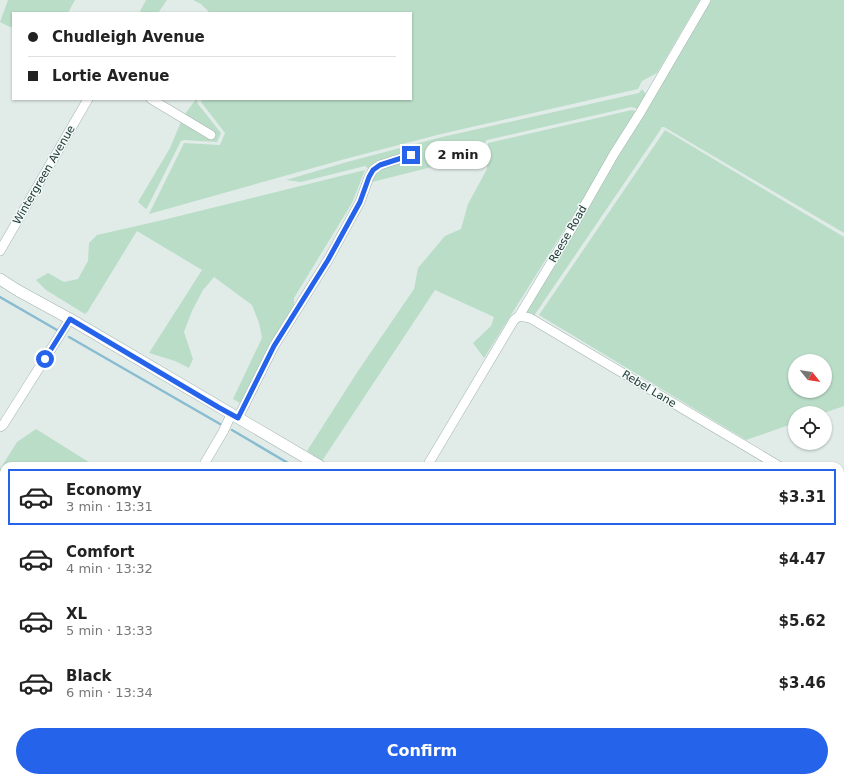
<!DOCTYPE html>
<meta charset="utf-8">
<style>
body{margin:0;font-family:"DejaVu Sans",sans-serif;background:#f2f2f2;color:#222;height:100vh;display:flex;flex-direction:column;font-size:15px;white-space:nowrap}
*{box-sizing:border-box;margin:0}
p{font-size:13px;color:#767676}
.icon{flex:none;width:22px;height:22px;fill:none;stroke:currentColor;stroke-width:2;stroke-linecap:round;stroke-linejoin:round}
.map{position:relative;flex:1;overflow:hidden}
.side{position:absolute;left:0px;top:462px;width:844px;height:320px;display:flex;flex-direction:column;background:#fff;border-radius:12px 12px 0 0;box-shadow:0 1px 3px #0004}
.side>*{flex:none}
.hud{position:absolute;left:12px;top:12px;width:400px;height:88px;border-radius:0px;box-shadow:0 1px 3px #0004;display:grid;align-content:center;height:88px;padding:0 16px;background:#fff}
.needle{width:26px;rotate:120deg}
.tools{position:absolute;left:788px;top:354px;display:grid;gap:8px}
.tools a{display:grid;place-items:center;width:44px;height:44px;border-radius:50%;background:#fff;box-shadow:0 1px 3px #0004;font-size:20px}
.end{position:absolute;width:18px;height:18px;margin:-9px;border:5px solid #2563eb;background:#fff;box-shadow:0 0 0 2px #fff}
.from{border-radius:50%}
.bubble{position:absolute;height:28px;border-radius:14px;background:#fff;box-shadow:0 1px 3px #0004;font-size:13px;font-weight:700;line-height:28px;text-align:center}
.hud b{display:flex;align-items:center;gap:14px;height:38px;font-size:15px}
.hud b+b{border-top:1px solid #e0e0e0}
.hud i{width:10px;height:10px;background:#222}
ul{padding:7px 0 0;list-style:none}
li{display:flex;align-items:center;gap:12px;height:56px;margin:0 8px 6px;padding:0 8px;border:2px solid transparent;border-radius:0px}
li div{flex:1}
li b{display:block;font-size:15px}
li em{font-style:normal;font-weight:700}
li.selected{border-color:#2563eb}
li>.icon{width:36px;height:36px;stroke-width:1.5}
.button{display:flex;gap:8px;margin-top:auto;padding:8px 16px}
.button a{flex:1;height:46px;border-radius:24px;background:#2563eb;color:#fff;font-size:16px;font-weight:700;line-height:46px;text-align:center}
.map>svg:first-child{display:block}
.green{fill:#baddc8;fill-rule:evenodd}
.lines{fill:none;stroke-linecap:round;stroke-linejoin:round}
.stream{stroke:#89bcd1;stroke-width:2.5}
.minor-casing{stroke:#a4b4b1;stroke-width:10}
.tertiary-casing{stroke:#a4b4b1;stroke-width:12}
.minor{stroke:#fff;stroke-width:9}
.tertiary{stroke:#fff;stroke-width:11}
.route{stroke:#2563eb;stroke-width:5}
.labels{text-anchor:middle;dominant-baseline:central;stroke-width:3;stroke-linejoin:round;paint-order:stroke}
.street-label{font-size:11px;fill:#223d39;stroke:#f2f8f6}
</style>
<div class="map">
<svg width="844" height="782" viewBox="0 0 844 782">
<rect width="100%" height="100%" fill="#e1ece9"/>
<path class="green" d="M8 0H75L68 13H13V27H10L0 22Z
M146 0H167L158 13H142L140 11Z
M193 0H700L657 73 642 81 638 89 441 134 345 159 149 214 184 143 220 145 225 133 201 102 202 99H411V13H210L201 4Z
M705 0H844V233L664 127H662L659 132 540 307 535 314V316L529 321 513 319 639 109 631 107 487 140 485 142 484 154 364 184 369 169 365 166 301 182 286 180 347 162 442 137 639 93 642 89 647 96Z
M196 99H198L197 101 198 104 221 133 217 142 184 140 181 141 147 208 146 209 138 202 170 148 183 117Z
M632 110 638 112 484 358 473 343 491 326 494 317 435 290 322 461 307 451 358 371 414 289 418 268 445 236 461 229 468 204 487 169 488 143Z
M665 130 844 237V406L824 413H795V423L746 440 539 315ZM795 361H825V391H795Z
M365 170 352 203 294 298V306L275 336 240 403 233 399 262 338 259 323 252 305 214 277 203 290 192 311 184 332 193 359 189 368 175 361 149 353 202 270 137 231 88 311 85 314 46 290 36 280 48 273 64 282 78 279 88 261 89 243 97 235 163 220Z
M36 429 92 464 91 466H4V622L0 629V469L17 442Z
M840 508 844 509V724L840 729Z
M0 699 4 702V778H426L422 782H0Z
M598 778H662L660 782H595Z"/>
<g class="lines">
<path class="stream" d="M0 297 57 330
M69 337 220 424
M232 430 293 466
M815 778 822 782"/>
<defs>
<path id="minor" d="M151 99 211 135
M0 251 88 99
M519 316 530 318 779 466
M238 418 274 346 328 260 360 202 369 177 373 170 380 165 411 155
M0 427 3 425 70 319
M203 466 223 432 231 415
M427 466 514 320 519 316 569 233 614 154 640 113 706 0"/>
<path id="tertiary" d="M0 279 17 290 70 319 320 466
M840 775 844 777"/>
</defs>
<use href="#minor" class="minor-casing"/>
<use href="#tertiary" class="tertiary-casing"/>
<use href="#minor" class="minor"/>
<use href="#tertiary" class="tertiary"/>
</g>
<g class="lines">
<path class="route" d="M45 359 70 319 218 407 238 418 274 346 328 260 360 202 369 177 373 170 380 165 411 155"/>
</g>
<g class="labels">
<g class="street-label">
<text transform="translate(44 175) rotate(-60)">Wintergreen Avenue</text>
<text transform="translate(568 234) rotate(-60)">Reese Road</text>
<text transform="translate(649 389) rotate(31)">Rebel Lane</text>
</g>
</g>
</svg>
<div class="tools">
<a><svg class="needle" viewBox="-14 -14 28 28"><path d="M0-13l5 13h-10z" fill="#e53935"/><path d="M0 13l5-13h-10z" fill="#767676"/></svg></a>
<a><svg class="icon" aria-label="locate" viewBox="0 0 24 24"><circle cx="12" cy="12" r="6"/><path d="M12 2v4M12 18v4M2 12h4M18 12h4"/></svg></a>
</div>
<i class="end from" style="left:45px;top:359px"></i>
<i class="end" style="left:411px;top:155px"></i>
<div class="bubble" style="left:425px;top:141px;width:66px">2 min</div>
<div class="hud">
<b><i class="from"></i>Chudleigh Avenue</b>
<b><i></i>Lortie Avenue</b>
</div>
<section class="side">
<ul>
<li class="selected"><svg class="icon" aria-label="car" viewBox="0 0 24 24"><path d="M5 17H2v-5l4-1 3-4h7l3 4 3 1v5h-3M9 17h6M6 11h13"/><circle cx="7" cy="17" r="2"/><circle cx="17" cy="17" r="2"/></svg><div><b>Economy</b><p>3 min · 13:31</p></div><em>$3.31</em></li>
<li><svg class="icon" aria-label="car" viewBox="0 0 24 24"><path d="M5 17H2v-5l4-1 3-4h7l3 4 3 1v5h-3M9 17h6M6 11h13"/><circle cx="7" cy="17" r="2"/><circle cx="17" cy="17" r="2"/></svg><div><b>Comfort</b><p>4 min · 13:32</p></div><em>$4.47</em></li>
<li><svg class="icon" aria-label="car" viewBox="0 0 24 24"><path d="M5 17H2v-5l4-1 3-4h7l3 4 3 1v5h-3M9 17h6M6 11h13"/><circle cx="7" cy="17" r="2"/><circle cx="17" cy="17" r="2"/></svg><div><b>XL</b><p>5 min · 13:33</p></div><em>$5.62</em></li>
<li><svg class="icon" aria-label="car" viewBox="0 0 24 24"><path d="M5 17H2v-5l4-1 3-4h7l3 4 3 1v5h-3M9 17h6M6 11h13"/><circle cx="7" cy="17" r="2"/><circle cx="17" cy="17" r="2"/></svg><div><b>Black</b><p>6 min · 13:34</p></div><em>$3.46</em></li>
</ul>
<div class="button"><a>Confirm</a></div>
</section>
</div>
